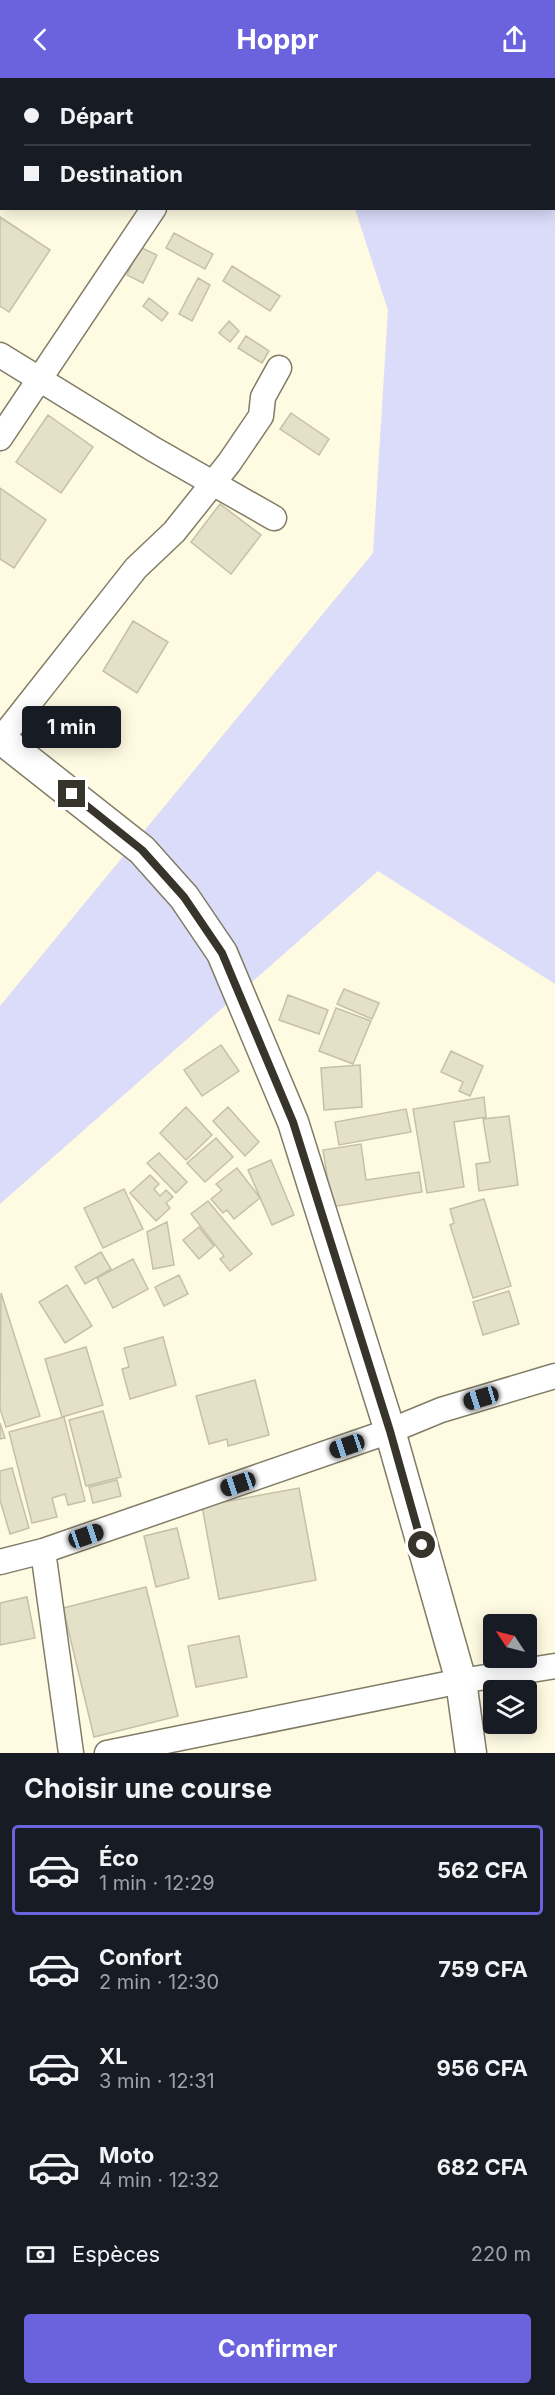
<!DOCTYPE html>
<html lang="fr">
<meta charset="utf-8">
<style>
body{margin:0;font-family:Inter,sans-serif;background:#242831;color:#f1f3f6;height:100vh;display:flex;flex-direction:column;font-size:22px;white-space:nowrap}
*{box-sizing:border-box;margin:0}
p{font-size:20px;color:#9ea1a6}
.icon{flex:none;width:33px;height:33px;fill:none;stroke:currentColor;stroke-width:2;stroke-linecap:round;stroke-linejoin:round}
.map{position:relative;height:1675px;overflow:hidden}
.panel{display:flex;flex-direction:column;background:#171b24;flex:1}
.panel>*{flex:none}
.hud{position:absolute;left:0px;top:0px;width:555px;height:132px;box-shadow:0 3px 15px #0003;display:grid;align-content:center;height:132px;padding:0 24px;background:#171b24}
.needle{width:39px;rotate:305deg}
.buttons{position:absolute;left:483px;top:1536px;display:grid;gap:12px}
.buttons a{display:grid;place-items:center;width:54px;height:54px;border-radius:6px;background:#171b24;box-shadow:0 3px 15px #0003;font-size:30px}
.end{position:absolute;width:27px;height:27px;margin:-14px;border:8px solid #37352b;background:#fff;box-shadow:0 0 0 3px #fff}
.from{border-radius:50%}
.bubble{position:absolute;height:42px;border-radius:6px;background:#171b24;box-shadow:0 3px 15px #0003;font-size:20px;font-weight:700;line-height:42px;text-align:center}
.car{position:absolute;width:18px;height:36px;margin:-18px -9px;border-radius:8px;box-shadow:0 0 4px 2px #0007;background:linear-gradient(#222 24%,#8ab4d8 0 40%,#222 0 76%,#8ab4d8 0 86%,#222 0)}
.hud b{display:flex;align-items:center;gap:21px;height:57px;font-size:22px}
.hud b+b{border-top:2px solid #363941}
.hud i{width:15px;height:15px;background:#f1f3f6}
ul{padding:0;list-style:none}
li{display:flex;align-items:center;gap:18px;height:90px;margin:0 12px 9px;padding:0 12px;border:3px solid transparent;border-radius:6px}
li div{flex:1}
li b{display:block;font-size:22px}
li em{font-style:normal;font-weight:700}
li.selected{border-color:#6b63dd}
li>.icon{width:54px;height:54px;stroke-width:1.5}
h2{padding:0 24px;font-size:27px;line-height:72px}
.pay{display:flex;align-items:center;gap:15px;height:66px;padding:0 24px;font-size:22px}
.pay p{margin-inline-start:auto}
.action{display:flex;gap:12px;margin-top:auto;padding:12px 24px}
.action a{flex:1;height:69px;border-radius:6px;background:#6b63dd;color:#fff;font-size:24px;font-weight:700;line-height:69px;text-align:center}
header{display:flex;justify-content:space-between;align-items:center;height:78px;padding:0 24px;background:#6b63dd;color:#fff;font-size:27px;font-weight:700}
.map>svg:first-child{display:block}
.green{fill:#dadcf9}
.building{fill:#e5e0c8;stroke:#c5c0a9;stroke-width:1.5}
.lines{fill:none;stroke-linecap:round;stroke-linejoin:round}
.minor-casing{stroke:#807c66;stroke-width:27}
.tertiary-casing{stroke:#807c66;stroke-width:33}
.minor{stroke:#fff;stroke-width:24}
.tertiary{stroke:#fff;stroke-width:30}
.route{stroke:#37352b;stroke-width:8}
</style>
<header><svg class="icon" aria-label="back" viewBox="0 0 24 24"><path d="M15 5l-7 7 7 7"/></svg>Hoppr<svg class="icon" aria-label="share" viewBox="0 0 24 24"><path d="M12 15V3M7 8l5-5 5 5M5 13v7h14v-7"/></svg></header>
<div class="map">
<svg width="555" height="1675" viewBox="0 0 555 1675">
<rect width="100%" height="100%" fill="#fffae2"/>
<path class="green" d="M314 0H555V906L378 793 0 1126V928L373 475 388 232 355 131 554 130V2Z"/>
<path class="building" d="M0 139 50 172 9 234 0 228Z
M174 155 213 176 205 191 166 170Z
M140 169 157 177 143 205 127 197Z
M232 188 280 218 270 233 223 203Z
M198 200 210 207 192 243 179 236Z
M149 220 168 235 162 243 143 228Z
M229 243 239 253 230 264 219 255Z
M246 258 269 273 262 285 238 270Z
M291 335 329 361 319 377 280 351Z
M48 337 93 369 61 415 16 384Z
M0 410 46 442 14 490 0 481Z
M220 426 261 457 231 496 191 464Z
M133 543 168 564 137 615 103 593Z
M344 911 379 925 372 941 337 926Z
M288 917 328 932 319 956 279 942Z
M336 930 371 943 353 986 319 973Z
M221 967 239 993 202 1018 184 992Z
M451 973 483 988 470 1018 459 1013 463 1004 441 994Z
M360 987 362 1029 324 1032 321 990Z
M484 1019 486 1039 454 1044 464 1109 427 1115 413 1031Z
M186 1029 212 1057 186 1082 160 1055Z
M228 1029 259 1064 245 1078 213 1043Z
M406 1031 411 1054 339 1067 335 1044Z
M509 1038 518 1107 479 1113 476 1086 490 1084 483 1041Z
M216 1060 233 1079 205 1104 187 1085Z
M361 1066 366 1102 419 1094 422 1114 332 1129 323 1072Z
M159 1075 187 1104 176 1115 147 1085Z
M271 1082 294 1137 272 1147 248 1092Z
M237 1090 260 1120 234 1141 227 1132 223 1135 211 1121 222 1112 216 1106Z
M150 1097 159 1106 154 1111 160 1118 166 1112 173 1119 166 1125 170 1130 156 1143 130 1115Z
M124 1111 143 1151 103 1170 84 1130Z
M484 1121 511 1208 473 1220 450 1147 454 1145 450 1131Z
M208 1123 252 1176 230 1193 220 1181 224 1178 191 1136Z
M167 1144 174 1187 153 1191 147 1154Z
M199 1149 214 1168 199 1181 183 1162Z
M101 1174 111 1191 85 1206 75 1189Z
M133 1181 148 1211 113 1230 97 1200Z
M179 1197 188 1216 164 1228 155 1209Z
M67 1207 92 1248 65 1265 39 1224Z
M509 1213 519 1246 483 1257 473 1224Z
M1 1215 40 1338 6 1349 0 1331Z
M163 1259 176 1307 130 1321 122 1291 129 1289 124 1270Z
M86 1269 103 1327 62 1339 45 1281Z
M255 1302 269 1357 228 1368 227 1361 209 1366 196 1318Z
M103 1333 121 1399 86 1408 69 1342Z
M64 1339 85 1423 68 1427 65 1416 52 1420 57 1439 32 1445 9 1354Z
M0 1345 5 1360 0 1361Z
M12 1390 29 1450 10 1456 0 1422V1393Z
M117 1402 121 1418 93 1425 89 1409Z
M299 1410 316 1502 219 1521 202 1428Z
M177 1450 189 1500 156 1509 144 1458Z
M146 1509 178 1638 94 1659 63 1530Z
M27 1519 35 1560 0 1567V1525Z
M239 1558 247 1599 196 1609 188 1568Z"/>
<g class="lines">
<defs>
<path id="minor" d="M168 0 170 2
M0 277 153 371 274 440
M0 360 154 130
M1 661 136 490 174 454 229 385 261 338 263 319 279 290
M43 1473 71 1675
M0 1484 43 1473 390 1353 441 1332 555 1298
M107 1675 461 1603 555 1588"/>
<path id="tertiary" d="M0 660 142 772 184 819 222 875 293 1044 390 1353 461 1603 471 1675"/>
</defs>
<use href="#minor" class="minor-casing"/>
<use href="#tertiary" class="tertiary-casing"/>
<use href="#minor" class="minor"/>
<use href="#tertiary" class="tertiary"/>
</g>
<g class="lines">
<path class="route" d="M72 716 142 772 184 819 222 875 293 1044 390 1353 422 1467"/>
</g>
</svg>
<div class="buttons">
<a><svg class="needle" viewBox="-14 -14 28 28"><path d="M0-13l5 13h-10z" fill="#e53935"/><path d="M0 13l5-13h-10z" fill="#9ea1a6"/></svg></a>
<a><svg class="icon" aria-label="layers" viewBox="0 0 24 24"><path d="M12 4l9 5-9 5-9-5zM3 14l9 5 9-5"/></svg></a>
</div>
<i class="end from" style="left:422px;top:1467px"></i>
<i class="end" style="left:72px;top:716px"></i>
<div class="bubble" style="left:22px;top:628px;width:99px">1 min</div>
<i class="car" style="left:481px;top:1320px;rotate:253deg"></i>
<i class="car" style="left:347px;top:1368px;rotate:251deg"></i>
<i class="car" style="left:238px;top:1406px;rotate:251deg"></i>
<i class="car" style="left:86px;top:1458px;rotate:71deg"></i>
<div class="hud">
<b><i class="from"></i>Départ</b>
<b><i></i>Destination</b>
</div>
</div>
<section class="panel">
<h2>Choisir une course</h2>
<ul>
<li class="selected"><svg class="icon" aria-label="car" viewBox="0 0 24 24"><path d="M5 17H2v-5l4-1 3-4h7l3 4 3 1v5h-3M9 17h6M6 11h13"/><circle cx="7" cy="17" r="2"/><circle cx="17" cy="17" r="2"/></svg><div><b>Éco</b><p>1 min · 12:29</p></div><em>562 CFA</em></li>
<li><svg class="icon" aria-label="car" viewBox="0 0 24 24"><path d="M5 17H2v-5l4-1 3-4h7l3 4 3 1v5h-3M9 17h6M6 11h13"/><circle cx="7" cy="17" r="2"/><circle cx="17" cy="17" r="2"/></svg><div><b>Confort</b><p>2 min · 12:30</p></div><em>759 CFA</em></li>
<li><svg class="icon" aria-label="car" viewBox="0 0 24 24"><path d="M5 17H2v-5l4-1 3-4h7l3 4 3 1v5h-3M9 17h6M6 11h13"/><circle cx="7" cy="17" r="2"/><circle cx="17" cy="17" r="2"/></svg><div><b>XL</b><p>3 min · 12:31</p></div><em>956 CFA</em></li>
<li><svg class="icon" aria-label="car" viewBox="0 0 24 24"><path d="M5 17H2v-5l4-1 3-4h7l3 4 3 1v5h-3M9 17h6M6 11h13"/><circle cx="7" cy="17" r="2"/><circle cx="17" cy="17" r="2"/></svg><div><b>Moto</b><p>4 min · 12:32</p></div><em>682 CFA</em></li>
</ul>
<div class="pay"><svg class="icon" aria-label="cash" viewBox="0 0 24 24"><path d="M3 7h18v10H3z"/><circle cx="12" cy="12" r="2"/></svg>Espèces<p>220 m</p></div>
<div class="action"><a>Confirmer</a></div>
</section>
